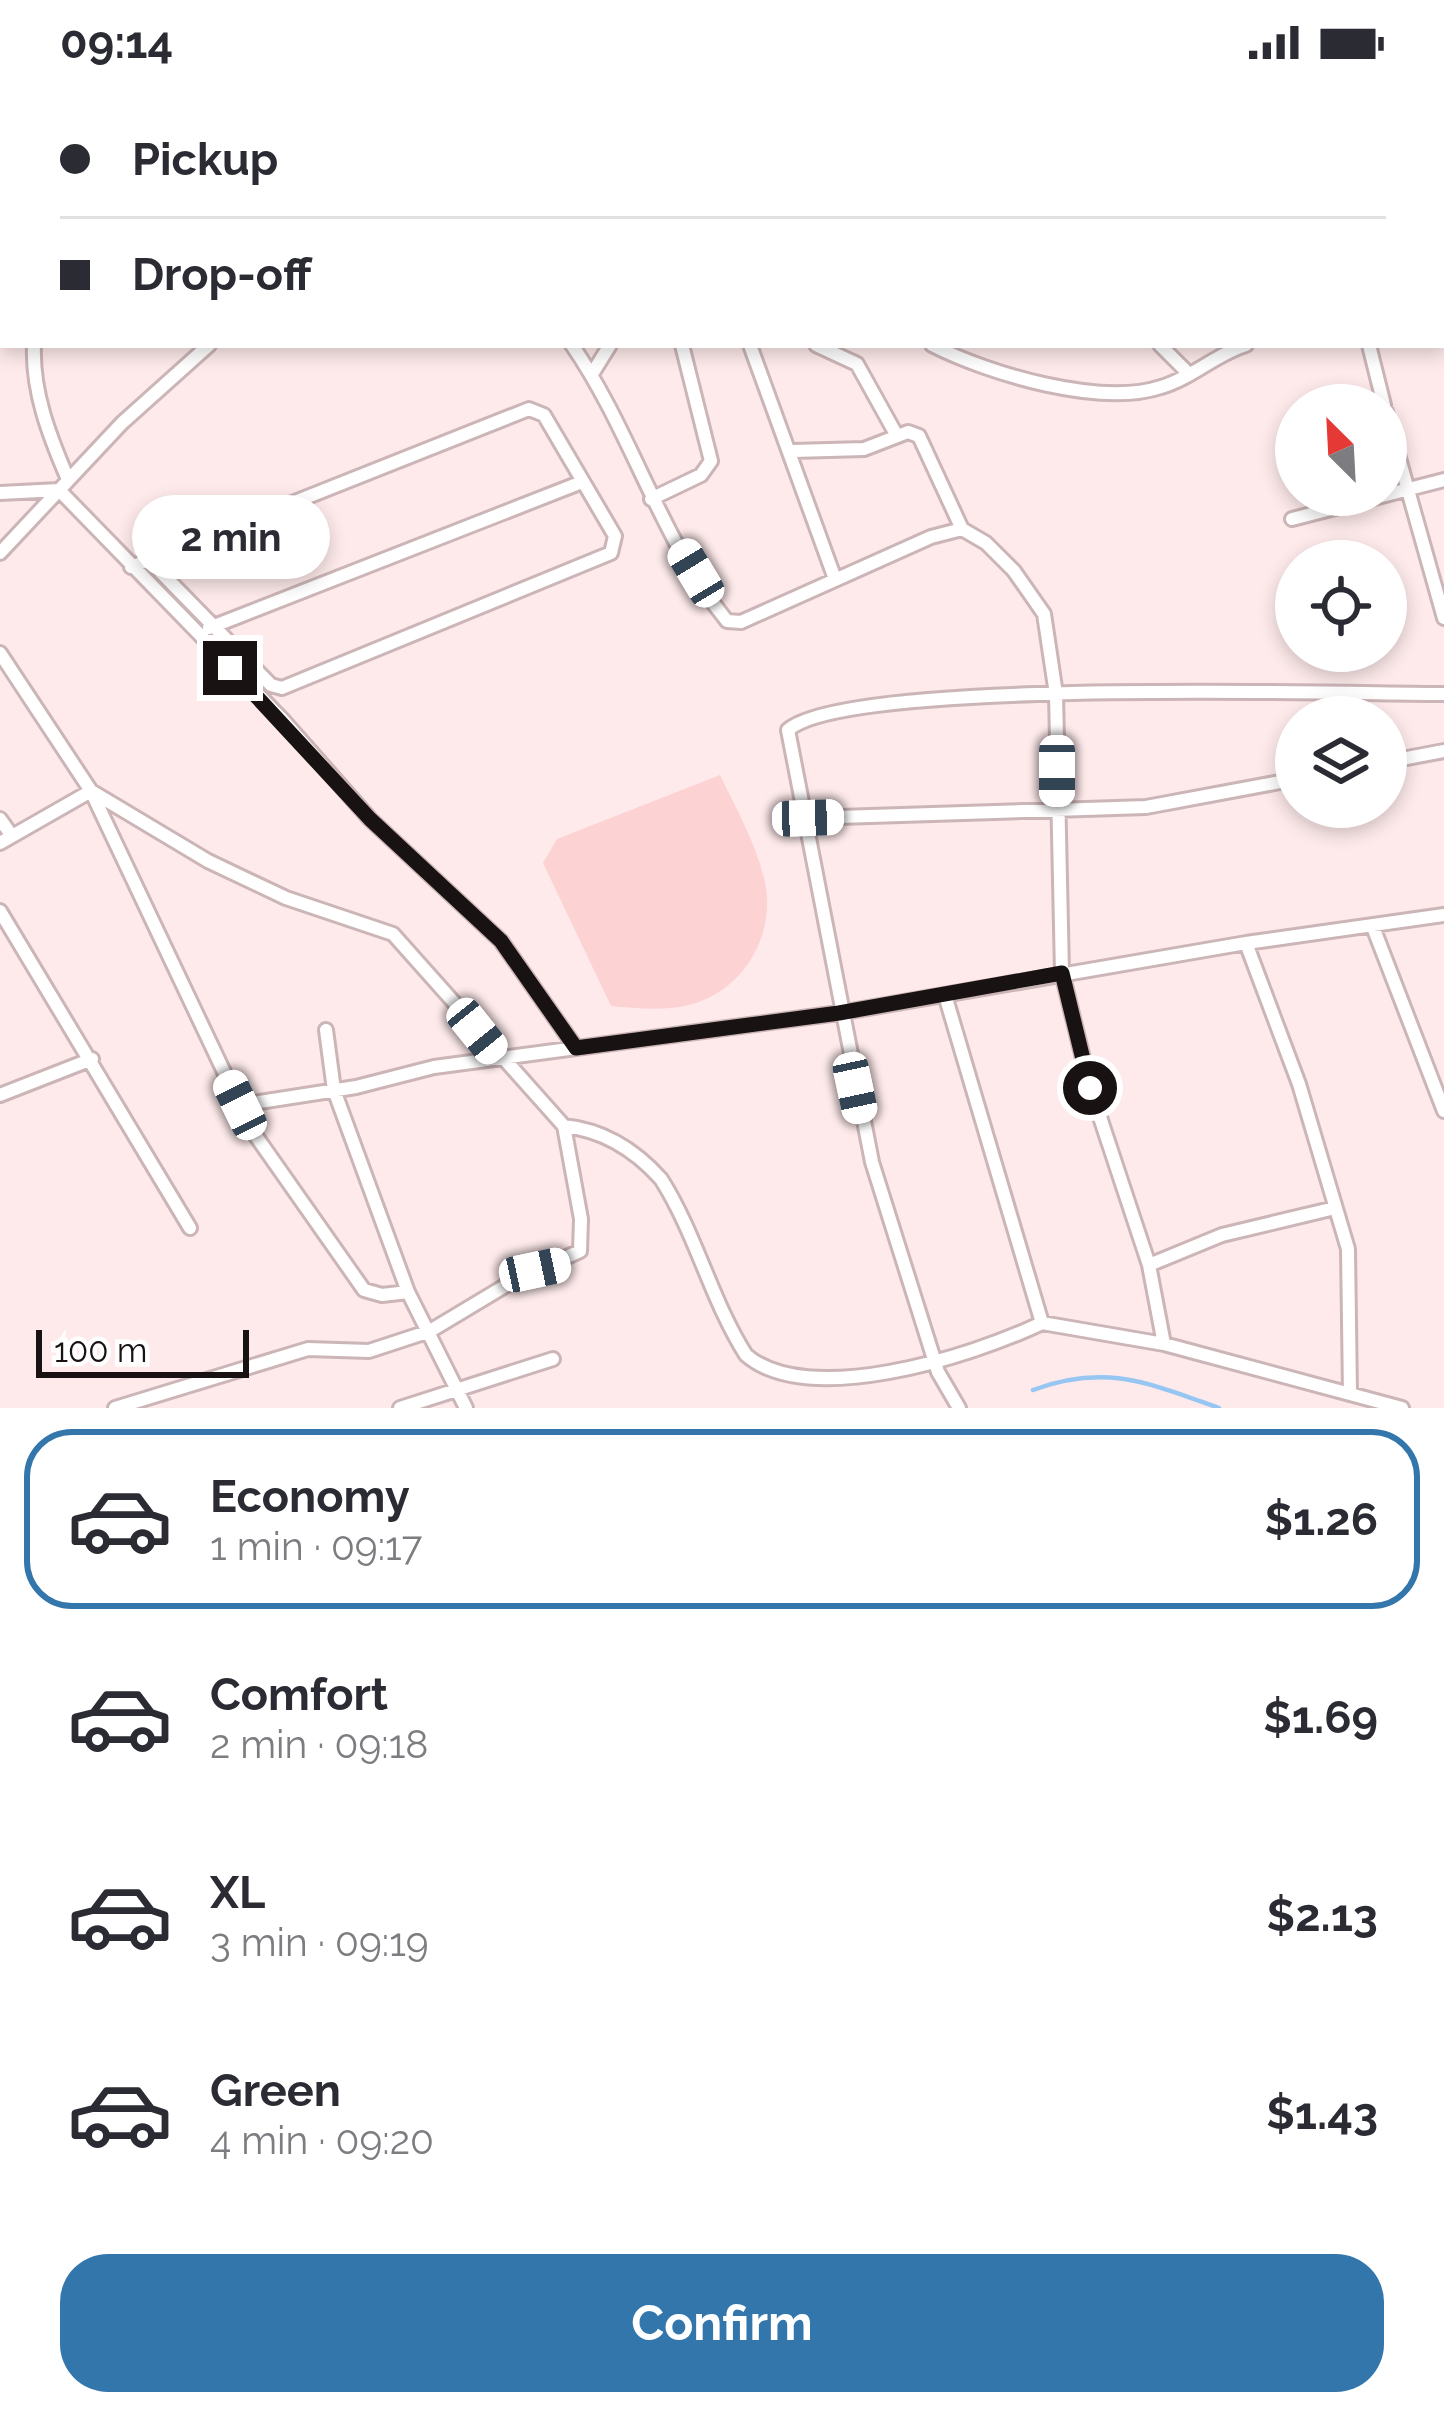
<!DOCTYPE html>
<meta charset="utf-8">
<style>
body{margin:0;font-family:Raleway,sans-serif;background:#f7f7f7;color:#2b2b33;height:100vh;display:flex;flex-direction:column;font-size:45px;white-space:nowrap}
*{box-sizing:border-box;margin:0}
p{font-size:39px;color:#7c7c81}
.icon{flex:none;width:66px;height:66px;fill:none;stroke:currentColor;stroke-width:2;stroke-linecap:round;stroke-linejoin:round}
.map{position:relative;height:1324px;overflow:hidden}
.drawer{display:flex;flex-direction:column;background:#fff;flex:1}
.drawer>*{flex:none}
.top-card{position:absolute;left:0px;top:0px;width:1446px;height:264px;box-shadow:0 6px 18px #0003;display:grid;align-content:center;height:264px;padding:0 60px;background:#fff}
.needle{width:78px;rotate:336deg}
.tools{position:absolute;left:1275px;top:300px;display:grid;gap:24px}
.tools a{display:grid;place-items:center;width:132px;height:132px;border-radius:50%;background:#fff;box-shadow:0 6px 18px #0003;font-size:60px}
.scale{position:absolute;left:36px;bottom:30px;width:213px;box-sizing:border-box;padding-left:12px;border:6px solid #191212;border-top:0;font-size:33px;line-height:42px;white-space:nowrap;color:#191212;-webkit-text-stroke:9px #fff;paint-order:stroke}
.end{position:absolute;width:54px;height:54px;margin:-27px;border:15px solid #191212;background:#fff;box-shadow:0 0 0 6px #fff}
.from{border-radius:50%}
.bubble{position:absolute;height:84px;border-radius:42px;background:#fff;box-shadow:0 6px 18px #0003;font-size:39px;font-weight:700;line-height:84px;text-align:center}
.car{position:absolute;width:36px;height:72px;margin:-36px -18px;border-radius:15px;box-shadow:0 0 9px 3px #0007;background:linear-gradient(#fff 24%,#345 0 40%,#fff 0 76%,#345 0 86%,#fff 0)}
.top-card b{display:flex;align-items:center;gap:42px;height:114px;font-size:45px}
.top-card b+b{border-top:3px solid #e1e1e2}
.top-card i{width:30px;height:30px;background:#2b2b33}
ul{padding:21px 0 0;list-style:none}
li{display:flex;align-items:center;gap:36px;height:180px;margin:0 24px 18px;padding:0 36px;border:6px solid transparent;border-radius:48px}
li div{flex:1}
li b{display:block;font-size:45px}
li em{font-style:normal;font-weight:700}
li.active{border-color:#3376ac}
li>.icon{width:108px;height:108px;stroke-width:1.5}
.primary-button{display:flex;gap:24px;margin-top:auto;padding:24px 60px}
.primary-button a{flex:1;height:138px;border-radius:48px;background:#3376ac;color:#fff;font-size:48px;font-weight:700;line-height:138px;text-align:center}
.status{display:flex;justify-content:space-between;align-items:center;height:84px;padding:0 60px;background:#fff;direction:ltr}
.status svg{height:33px;fill:currentColor}
.map>svg:first-child{display:block}
.green{fill:#fdd2d3}
.lines{fill:none;stroke-linecap:round;stroke-linejoin:round}
.stream{stroke:#96c6f1;stroke-width:4.5}
.street-casing{stroke:#ccb5b6;stroke-width:18}
.street{stroke:#fff;stroke-width:12}
.route{stroke:#191212;stroke-width:15}
</style>
<div class="status"><b>09:14</b><svg viewBox="0 0 49 12"><path d="M0 12V9h3v3zM5 12V6h3v6zM10 12V3h3v9zM15 12V0h3v12zM26 1h20v11H26zM47 4h2v5h-2z"/></svg></div>
<div class="map">
<svg width="1444" height="1324" viewBox="0 0 1444 1324">
<rect width="100%" height="100%" fill="#feeaeb"/>
<path class="green" d="M720 691C736 724 755 758 764 794 778 850 743 910 685 922 661 927 634 924 611 922L543 779 557 755Z"/>
<g class="lines">
<path class="stream" d="M1033 1306C1105 1279 1149 1299 1219 1324"/>
<defs>
<path id="street" d="M284 0 288 3
M693 0 694 3
M808 0 809 3
M960 0 961 3
M1083 0 1084 3
M1273 0 1274 3
M1410 0 1412 3
M111 3 113 0
M428 3 431 0
M609 3 615 0
M843 3 849 0
M1443 3 1444 2
M0 38H3
M1443 108H1444
M1443 229H1444
M34 261C32 307 49 351 67 393
M572 261C632 348 660 455 727 537L741 538 931 453 962 445
M750 261 835 495
M816 261 857 280 897 352
M932 261C989 290 1100 323 1161 303 1192 294 1216 270 1246 261
M1160 261 1189 290
M1369 261 1384 321
M592 290 610 261
M1386 328 1444 534
M793 367 864 365 908 348 919 352 962 445 986 459 1014 487 1044 530 1056 610 1062 889 1090 1003 1149 1181 1164 1260 1350 1310
M0 409 59 406 282 635 370 735 501 857 576 964
M651 415 701 391 711 377 682 261
M1292 435 1444 396
M0 469 122 339 209 261
M131 483 529 325 544 331 615 452 611 469 282 604 271 601 149 476
M209 544 582 398
M0 569 91 707 251 1045 364 1206 382 1211 408 1208
M1386 678 1444 667
M91 707 208 777 286 814 393 850 564 1042C603 1046 635 1066 661 1095 696 1150 711 1216 746 1271 807 1324 968 1274 1042 1239
M808 734 1146 723 1296 695
M0 735 12 752
M0 759 91 707
M0 827 190 1144
M1373 843 1444 1027
M1246 859 1299 1000 1348 1165 1350 1310 1402 1324
M945 911 1042 1239 1164 1260
M326 946 334 1006 408 1208 466 1324
M0 1011 92 975
M240 1021 356 1003 434 983 839 929 1246 859 1444 831
M1149 1181 1222 1151 1335 1124
M115 1324 308 1265 369 1267 430 1247 510 1199 580 1167 581 1135 564 1042
M400 1324 553 1275
M959 1324 938 1288 872 1078 788 646C846 594 1340 610 1444 610"/>
</defs>
<use href="#street" class="street-casing"/>
<use href="#street" class="street"/>
</g>
<g class="lines">
<path class="route" d="M230 584 370 735 501 857 576 964 839 929 1062 889 1090 1004"/>
</g>
</svg>
<div class="tools">
<a><svg class="needle" viewBox="-14 -14 28 28"><path d="M0-13l5 13h-10z" fill="#e53935"/><path d="M0 13l5-13h-10z" fill="#7c7c81"/></svg></a>
<a><svg class="icon" aria-label="locate" viewBox="0 0 24 24"><circle cx="12" cy="12" r="6"/><path d="M12 2v4M12 18v4M2 12h4M18 12h4"/></svg></a>
<a><svg class="icon" aria-label="layers" viewBox="0 0 24 24"><path d="M12 4l9 5-9 5-9-5zM3 14l9 5 9-5"/></svg></a>
</div>
<div class="scale">100 m</div>
<i class="end from" style="left:1090px;top:1004px"></i>
<i class="end" style="left:230px;top:584px"></i>
<div class="bubble" style="left:132px;top:411px;width:198px">2 min</div>
<i class="car" style="left:696px;top:489px;rotate:329deg"></i>
<i class="car" style="left:1057px;top:687px;rotate:180deg"></i>
<i class="car" style="left:808px;top:734px;rotate:88deg"></i>
<i class="car" style="left:477px;top:947px;rotate:141deg"></i>
<i class="car" style="left:855px;top:1004px;rotate:168deg"></i>
<i class="car" style="left:240px;top:1021px;rotate:334deg"></i>
<i class="car" style="left:535px;top:1186px;rotate:78deg"></i>
<div class="top-card">
<b><i class="from"></i>Pickup</b>
<b><i></i>Drop-off</b>
</div>
</div>
<section class="drawer">
<ul>
<li class="active"><svg class="icon" aria-label="car" viewBox="0 0 24 24"><path d="M5 17H2v-5l4-1 3-4h7l3 4 3 1v5h-3M9 17h6M6 11h13"/><circle cx="7" cy="17" r="2"/><circle cx="17" cy="17" r="2"/></svg><div><b>Economy</b><p>1 min · 09:17</p></div><em>$1.26</em></li>
<li><svg class="icon" aria-label="car" viewBox="0 0 24 24"><path d="M5 17H2v-5l4-1 3-4h7l3 4 3 1v5h-3M9 17h6M6 11h13"/><circle cx="7" cy="17" r="2"/><circle cx="17" cy="17" r="2"/></svg><div><b>Comfort</b><p>2 min · 09:18</p></div><em>$1.69</em></li>
<li><svg class="icon" aria-label="car" viewBox="0 0 24 24"><path d="M5 17H2v-5l4-1 3-4h7l3 4 3 1v5h-3M9 17h6M6 11h13"/><circle cx="7" cy="17" r="2"/><circle cx="17" cy="17" r="2"/></svg><div><b>XL</b><p>3 min · 09:19</p></div><em>$2.13</em></li>
<li><svg class="icon" aria-label="car" viewBox="0 0 24 24"><path d="M5 17H2v-5l4-1 3-4h7l3 4 3 1v5h-3M9 17h6M6 11h13"/><circle cx="7" cy="17" r="2"/><circle cx="17" cy="17" r="2"/></svg><div><b>Green</b><p>4 min · 09:20</p></div><em>$1.43</em></li>
</ul>
<div class="primary-button"><a>Confirm</a></div>
</section>
